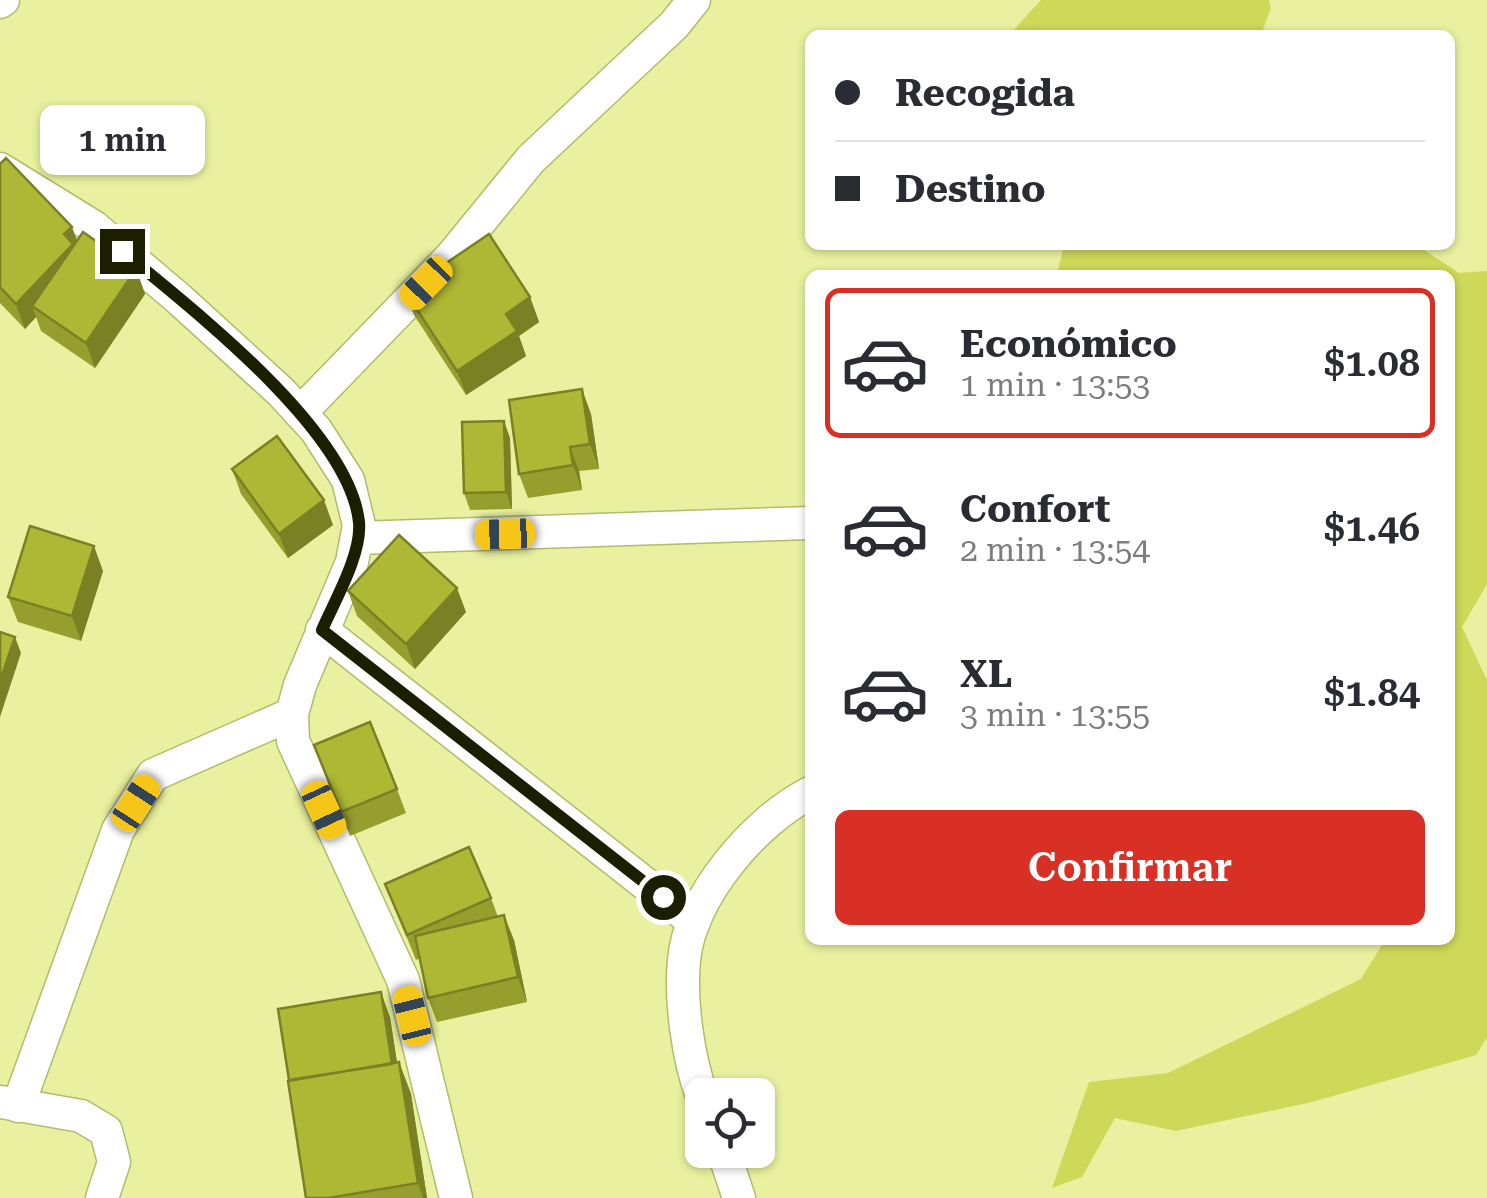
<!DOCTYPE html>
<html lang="es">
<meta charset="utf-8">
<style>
body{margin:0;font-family:"Roboto Serif",serif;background:#f2f2f3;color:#2b2b33;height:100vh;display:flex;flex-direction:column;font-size:38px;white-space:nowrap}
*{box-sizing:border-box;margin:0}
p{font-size:32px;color:#7c7c81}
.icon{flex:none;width:55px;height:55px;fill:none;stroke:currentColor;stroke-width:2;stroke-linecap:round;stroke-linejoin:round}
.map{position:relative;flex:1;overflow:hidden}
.sheet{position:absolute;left:805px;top:270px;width:650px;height:675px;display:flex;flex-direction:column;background:#fff;border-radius:15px;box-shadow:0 2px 8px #0004}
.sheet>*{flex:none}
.banner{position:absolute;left:805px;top:30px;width:650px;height:220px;border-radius:15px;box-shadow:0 2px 8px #0004;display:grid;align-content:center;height:220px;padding:0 30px;background:#fff}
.tools{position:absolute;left:685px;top:1078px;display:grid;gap:20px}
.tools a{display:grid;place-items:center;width:90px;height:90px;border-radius:15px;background:#fff;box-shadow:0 2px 8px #0004;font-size:50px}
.end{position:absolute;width:45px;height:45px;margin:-22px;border:12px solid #1c1e00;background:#fff;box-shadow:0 0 0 5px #fff}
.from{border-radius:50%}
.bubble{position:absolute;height:70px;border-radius:15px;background:#fff;box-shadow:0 2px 8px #0004;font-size:32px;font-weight:600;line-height:70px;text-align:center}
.car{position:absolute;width:30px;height:60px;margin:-30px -15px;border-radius:12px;box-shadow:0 0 8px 2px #0007;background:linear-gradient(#f5c518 24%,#345 0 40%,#f5c518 0 76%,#345 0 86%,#f5c518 0)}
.banner b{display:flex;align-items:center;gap:35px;height:95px;font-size:38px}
.banner b+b{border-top:2px solid #e1e1e2}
.banner i{width:25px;height:25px;background:#2b2b33}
ul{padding:18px 0 0;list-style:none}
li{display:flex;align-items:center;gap:30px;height:150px;margin:0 20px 15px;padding:0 10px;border:5px solid transparent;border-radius:15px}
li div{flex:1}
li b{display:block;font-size:38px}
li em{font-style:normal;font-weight:600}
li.selected{border-color:#d93025}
li>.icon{width:90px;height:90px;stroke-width:1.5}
.cta{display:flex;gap:20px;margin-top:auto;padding:20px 30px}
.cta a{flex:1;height:115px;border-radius:15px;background:#d93025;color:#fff;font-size:40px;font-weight:600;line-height:115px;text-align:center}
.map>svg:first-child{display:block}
.water{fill:#ced859}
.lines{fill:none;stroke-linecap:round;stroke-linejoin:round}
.street-casing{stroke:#b3bb6c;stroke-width:35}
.street{stroke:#fff;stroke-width:32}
.wall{fill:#969e2d}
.shaded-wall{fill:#7a8124}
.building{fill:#afb834;stroke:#7a8124;stroke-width:2.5}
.route{stroke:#1c1e00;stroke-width:12}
</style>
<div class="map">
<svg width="1487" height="1198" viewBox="0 0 1487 1198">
<rect width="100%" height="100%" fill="#e9f1a0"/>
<path class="water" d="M1041 0H1269L1271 8 1261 35H1009Z
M1064 245H1417L1459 273 1487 271V584L1462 627 1487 680V1038L1476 1055 1312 1102 1176 1131 1115 1118 1082 1177 1052 1188 1089 1082 1168 1073 1361 979 1385 940H1450V275H1057Z"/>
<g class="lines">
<defs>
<path id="street" d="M0 2 3 0
M0 169 94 227 179 299 281 392 316 430 348 480 359 525 352 562 300 685 292 714 293 741 403 980 456 1198
M300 413 451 257 531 159 674 25 694 0
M357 538 810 523
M322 630 694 922
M702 1096C688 1058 680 1001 684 960 690 896 755 821 810 793
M1 1102 81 1116 106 1131 114 1162 102 1198
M18 1106 118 830 153 775 292 714
M723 1150 739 1198"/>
</defs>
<use href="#street" class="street-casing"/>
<use href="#street" class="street"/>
</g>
<path class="wall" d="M0 164 77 241 136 269 145 294 95 368 41 331 36 317 25 329 0 303Z
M405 291 530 297 539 322 519 336 526 356 466 395 414 315Z
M591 414 599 469 579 471 582 490 528 498 519 474Z
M510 438 512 509 470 510 464 493Z
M232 469 333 525 288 558 241 494Z
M103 571 81 641 18 622 8 597Z
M348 591 466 612 415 669 357 616Z
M314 745 397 789 406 813 350 836Z
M385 884 491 898 498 917 514 940 527 1002 437 1022 428 998 420 958 416 960Z
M390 1017 397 1063 399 1062 411 1094 427 1198H306Z"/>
<path class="shaded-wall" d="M72 227 81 251 32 306 36 317 25 329 16 304 64 234Z
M136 269 145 294 95 368 86 343Z
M530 297 539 322 519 336 526 356 466 395 457 371 506 314Z
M582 389 591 414 599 469 590 444Z
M504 421 510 438 512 509 506 492Z
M570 447 579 471 582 490 573 465Z
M324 500 333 525 288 558 279 534Z
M94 546 103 571 81 641 72 616Z
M457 588 466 612 415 669 406 644Z
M15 637 21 653 0 717V681Z
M504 915 514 940 527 1002 518 977Z
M381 992 390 1017 402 1095 393 1071Z
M399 1062 411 1094 427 1198H423L418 1183Z"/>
<path class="building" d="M6 158 72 227 64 234 73 244 16 304 0 287V164Z
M83 232 136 269 86 343 32 306Z
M489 234 530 297 506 314 517 331 457 371 405 291Z
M582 389 590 444 570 447 573 465 519 474 509 400Z
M504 421 506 492 464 493 462 422Z
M277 436 324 500 279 534 232 469Z
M30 526 94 546 72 616 8 597Z
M399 535 457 588 406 644 348 591Z
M0 632 15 637 0 681Z
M370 722 397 789 341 812 314 745Z
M469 847 491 898 407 935 385 884Z
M504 915 518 977 428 998 415 936Z
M381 992 392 1064 289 1080 278 1009Z
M399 1062 418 1183 328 1198H306L288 1081Z"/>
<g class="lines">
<path class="route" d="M122 251C192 309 349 430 359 522 362 554 335 600 322 630L663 897"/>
</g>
</svg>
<div class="tools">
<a><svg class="icon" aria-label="locate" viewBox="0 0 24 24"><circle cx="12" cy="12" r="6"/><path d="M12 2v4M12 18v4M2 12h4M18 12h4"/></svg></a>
</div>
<i class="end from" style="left:663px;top:897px"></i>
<i class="end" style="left:122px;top:251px"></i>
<div class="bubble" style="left:40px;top:105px;width:165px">1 min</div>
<i class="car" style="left:426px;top:283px;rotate:224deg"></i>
<i class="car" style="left:505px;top:534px;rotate:268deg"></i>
<i class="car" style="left:136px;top:803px;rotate:33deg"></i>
<i class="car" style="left:324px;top:810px;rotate:155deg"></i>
<i class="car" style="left:412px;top:1016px;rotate:346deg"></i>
<div class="banner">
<b><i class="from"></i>Recogida</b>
<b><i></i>Destino</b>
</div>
<section class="sheet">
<ul>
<li class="selected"><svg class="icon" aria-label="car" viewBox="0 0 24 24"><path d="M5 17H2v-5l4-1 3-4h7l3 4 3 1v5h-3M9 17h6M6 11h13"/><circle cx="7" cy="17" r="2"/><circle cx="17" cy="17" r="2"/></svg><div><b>Económico</b><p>1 min · 13:53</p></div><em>$1.08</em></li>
<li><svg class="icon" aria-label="car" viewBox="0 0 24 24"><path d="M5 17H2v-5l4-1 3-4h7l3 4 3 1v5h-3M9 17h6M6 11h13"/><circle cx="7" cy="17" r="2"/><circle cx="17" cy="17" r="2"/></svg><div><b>Confort</b><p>2 min · 13:54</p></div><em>$1.46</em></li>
<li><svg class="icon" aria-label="car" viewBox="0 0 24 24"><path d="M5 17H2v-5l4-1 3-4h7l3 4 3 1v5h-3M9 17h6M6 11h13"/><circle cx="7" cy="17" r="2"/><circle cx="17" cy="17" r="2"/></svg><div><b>XL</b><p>3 min · 13:55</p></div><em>$1.84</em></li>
</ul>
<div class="cta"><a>Confirmar</a></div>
</section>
</div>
